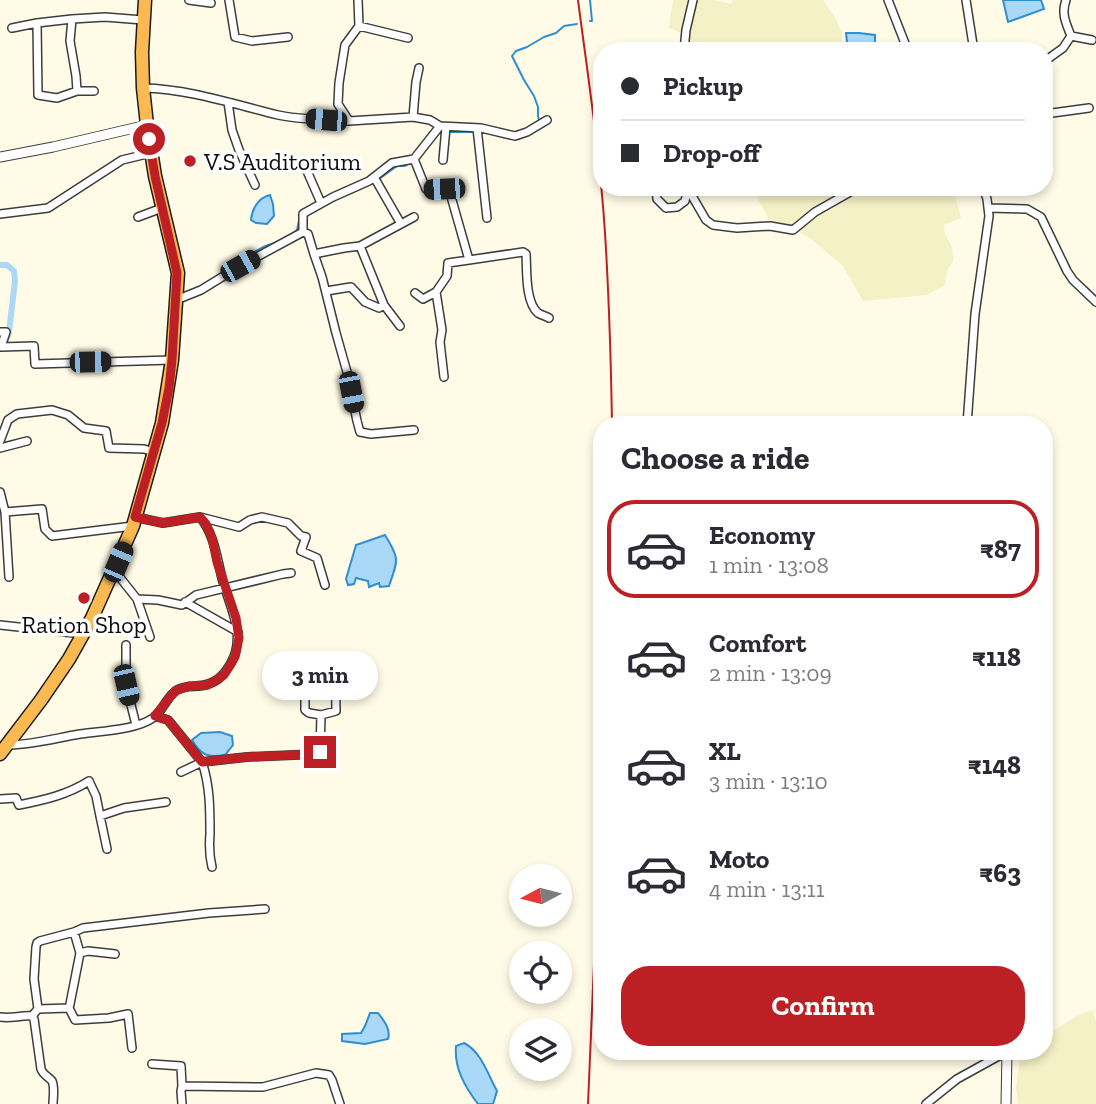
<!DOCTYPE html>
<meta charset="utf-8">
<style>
body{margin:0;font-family:"Zilla Slab",serif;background:#f2f2f3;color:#2b2b33;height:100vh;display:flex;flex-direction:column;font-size:26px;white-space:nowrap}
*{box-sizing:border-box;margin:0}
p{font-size:23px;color:#7c7c81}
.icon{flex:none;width:38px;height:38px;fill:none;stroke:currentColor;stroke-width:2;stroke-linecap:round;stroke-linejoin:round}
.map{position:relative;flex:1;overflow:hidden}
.side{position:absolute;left:593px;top:416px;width:460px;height:644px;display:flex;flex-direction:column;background:#fff;border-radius:28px;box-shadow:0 4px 10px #0003}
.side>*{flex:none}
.guide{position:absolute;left:593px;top:42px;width:460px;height:154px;border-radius:28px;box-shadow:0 4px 10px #0003;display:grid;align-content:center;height:154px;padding:0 28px;background:#fff}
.needle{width:46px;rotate:263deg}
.buttons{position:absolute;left:509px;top:864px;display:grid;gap:14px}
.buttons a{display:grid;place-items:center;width:63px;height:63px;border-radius:50%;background:#fff;box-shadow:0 4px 10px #0003;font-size:35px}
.end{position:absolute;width:32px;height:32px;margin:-16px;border:9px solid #bc1f24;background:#fff;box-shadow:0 0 0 4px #fff}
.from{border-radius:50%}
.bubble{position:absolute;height:49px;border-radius:24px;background:#fff;box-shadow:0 4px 10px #0003;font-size:23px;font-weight:700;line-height:49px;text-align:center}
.car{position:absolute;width:21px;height:42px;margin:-21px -10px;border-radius:9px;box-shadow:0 0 5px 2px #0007;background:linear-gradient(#222 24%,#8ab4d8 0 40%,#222 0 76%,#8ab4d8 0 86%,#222 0)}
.guide b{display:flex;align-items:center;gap:24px;height:66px;font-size:26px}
.guide b+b{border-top:2px solid #e1e1e2}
.guide i{width:18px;height:18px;background:#2b2b33}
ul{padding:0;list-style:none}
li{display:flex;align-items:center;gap:21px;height:98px;margin:0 14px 10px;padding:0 14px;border:4px solid transparent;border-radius:28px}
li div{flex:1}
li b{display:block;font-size:26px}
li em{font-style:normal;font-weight:700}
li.on{border-color:#bc1f24}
li>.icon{width:63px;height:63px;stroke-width:1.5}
h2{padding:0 28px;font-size:32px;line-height:84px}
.action{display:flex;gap:14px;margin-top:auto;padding:14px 28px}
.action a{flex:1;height:80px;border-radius:28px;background:#bc1f24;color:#fff;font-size:28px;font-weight:700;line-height:80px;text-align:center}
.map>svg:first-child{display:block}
.farmland{fill:#f5f1c7}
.water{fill:#aad9f8;stroke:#2f8ed0;stroke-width:2}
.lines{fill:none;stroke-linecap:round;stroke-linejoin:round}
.stream{stroke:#2f8ed0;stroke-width:2}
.canal{stroke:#aad9f8;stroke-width:6}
.minor-casing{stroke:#3d3d3d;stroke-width:10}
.tertiary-casing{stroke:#3d3d3d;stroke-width:11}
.trunk-casing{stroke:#1b1b1b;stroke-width:15}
.minor{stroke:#fff;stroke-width:7}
.tertiary{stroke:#fff;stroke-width:9}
.trunk{stroke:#fbba51;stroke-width:12}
.rail{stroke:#bc1f24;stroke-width:2}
.route{stroke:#bc1f24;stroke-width:9}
.poi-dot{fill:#bc1f24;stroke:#fff;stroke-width:2.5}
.labels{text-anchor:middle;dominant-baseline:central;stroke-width:7;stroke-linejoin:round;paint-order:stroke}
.poi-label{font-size:24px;fill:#0a0a0a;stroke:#fff;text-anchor:start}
</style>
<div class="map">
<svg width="1096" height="1104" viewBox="0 0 1096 1104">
<rect width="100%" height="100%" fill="#fffbe6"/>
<path class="farmland" d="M673 0H714L731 4 733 0H823L836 19 842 34V46L843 51H684V34L669 28Z
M752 187H953L961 218 944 225 945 234 952 247 953 261 947 271 945 285 927 295 863 301 843 266 810 238 791 227 777 225 768 218Z
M1093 1010 1096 1022V1104H1018L1016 1087 1020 1057 1023 1052H1045V1036L1078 1015Z"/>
<path class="water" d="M1003 0H1041L1044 9 1008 22Z
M846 33H859L875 35V51H848Z
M270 195 273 204 274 216 267 224 256 223 251 220C252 209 258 198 270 195Z
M385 535C400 559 398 560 389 586L380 587 379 583 369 587 368 581 356 578 354 584 348 585 346 579 356 545Z
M220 732 232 736 233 745 225 755C207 758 201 755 192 740L201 733Z
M370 1013H378C384 1021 391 1029 388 1039L365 1044 342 1041V1034L361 1033 365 1026Z
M464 1043C481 1051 488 1075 497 1091L493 1104H478C465 1087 454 1068 456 1046Z"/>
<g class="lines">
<path class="stream" d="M590 0 592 21H590
M539 120 538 116V107L534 96 524 80 512 56 516 51 527 47 544 37 556 33 564 26 577 24
M447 132H472
M485 132 513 139
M379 179 397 166H405L410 163
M354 191 375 182
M291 235 297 230 300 216
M234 264 263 247 280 241"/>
<path class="canal" d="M0 265H7L14 271 15 281 9 332 7 339"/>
<defs>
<path id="minor" d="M189 0 211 3
M229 0 235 37 252 41 288 37
M358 0 359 26 408 38
M888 0 908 51
M966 0 974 51
M72 19 37 23 38 95 57 98 77 91 76 76 70 41 72 19 105 17 143 20
M359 26 345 45 339 83 338 104 349 121 413 117 430 120 440 126
M12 28 37 23
M1071 36 1092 40
M684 51 686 30 693 0
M1045 61 1063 48 1071 36C1066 23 1061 14 1066 0
M143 88C189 89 233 104 278 115 300 120 326 119 349 121
M77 91H94
M228 102 232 130 239 150 255 185
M1045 114 1089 108
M413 117 416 82 419 68
M477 128 487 218
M414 159 426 189H444L450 193 469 260 448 263 447 276 436 292 442 330 440 342 444 377
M443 160 446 127
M307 171 321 203
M656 187 657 199 666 208 677 207 685 201 688 188
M688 189 706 220 713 225 737 228 770 226 793 230 815 212 859 187
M988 208 1027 209 1041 217 1067 271 1073 280 1096 302
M0 214 48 208 122 160 151 153
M138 217 162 208
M401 224 414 217
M303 232 308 234 314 254 344 248 360 246 401 224 374 177
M360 246 384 305 400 326
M314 254 322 277 336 333 347 372 357 421 360 432 371 434 414 430
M469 260 523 252 526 254C527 270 525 302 538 313 541 315 546 316 549 318
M326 291 351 287 365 302 379 308 384 305
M415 293 423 299 436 292
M176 300 201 290 240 266 303 232V214L306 212 333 197 369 181 392 163 414 159 440 126 481 128 515 136 527 132 547 120
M0 332H6L1 347 34 346 35 364 172 360
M967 425 975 314 989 216 987 199 983 187
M0 441 8 420 17 414 52 410 68 415 84 428 106 431 109 448 144 449 154 452
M0 448 27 441
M0 492 5 512 9 577
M5 512 42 509 45 529 52 536 133 526
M135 517 163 523 200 517 239 527 250 520 262 517 288 523 301 536 306 537 301 551 317 558 325 585
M114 570 137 599 150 637
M137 599 158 600 182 605 196 595 283 574 291 573
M185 602 238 632
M0 625 83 634
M126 645V685L136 725
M155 716 168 720 202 762 247 757 317 754 320 752 321 715 336 711 335 660C326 658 312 658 305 663V710L309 713 321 715
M7 745C32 745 56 738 80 734 101 731 136 730 153 718 163 711 167 696 177 690 187 684 198 688 208 684 219 681 225 673 231 663 246 636 231 609 223 582 217 560 215 535 200 517
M181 772 202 762C210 785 210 810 210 834 209 846 209 855 212 867
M0 799 16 798 19 805C44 800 67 795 89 781L96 796 100 816 124 808 166 802
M100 816 107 849
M80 953 88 951 115 954
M69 1008 75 1020 109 1018 128 1014 132 1048
M38 1009 69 1008 70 1004 80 953 74 932
M32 1016 38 1009 34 979 36 947 37 943 40 941 74 932 83 928 209 913 265 909
M0 1017C11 1019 21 1015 32 1016L34 1019 41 1069C43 1075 49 1077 52 1081 55 1087 53 1098 53 1104
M152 1064 181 1066 182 1086
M182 1104 181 1091 182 1086 263 1087 316 1073 329 1075 332 1080 340 1104
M926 1104 957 1079 1006 1052"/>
<path id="tertiary" d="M0 157 53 147 147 125
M1006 1104 1007 1052"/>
<path id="trunk" d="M0 754 41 700 69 659 92 618 133 526 162 423 172 360 178 273 155 176 147 125 143 88 142 52 145 0"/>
</defs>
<use href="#minor" class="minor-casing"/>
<use href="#tertiary" class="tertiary-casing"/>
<use href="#trunk" class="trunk-casing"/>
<use href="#minor" class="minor"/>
<use href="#tertiary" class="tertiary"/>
<use href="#trunk" class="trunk"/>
<path class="rail" d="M578 0C588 77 600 155 605 233 609 297 611 361 612 425
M588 1104 602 777"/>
</g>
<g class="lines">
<path class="route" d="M149 139 155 176 177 273 172 360 169 388 162 423 135 517 163 523 200 517 206 524 212 538 217 562 236 618 239 638 235 657 224 675 208 685 189 686 175 691 155 716 168 720 202 762 247 757 317 754 320 752"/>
</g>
<g class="poi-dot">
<circle cx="190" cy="161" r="7"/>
<circle cx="84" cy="598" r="7"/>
</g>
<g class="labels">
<g class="poi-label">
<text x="204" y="161">V.S Auditorium</text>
<text x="84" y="624" text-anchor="middle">Ration Shop</text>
</g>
</g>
</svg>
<div class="buttons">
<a><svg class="needle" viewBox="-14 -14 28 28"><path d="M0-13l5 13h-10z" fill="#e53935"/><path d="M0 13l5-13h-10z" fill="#7c7c81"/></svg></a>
<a><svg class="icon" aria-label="locate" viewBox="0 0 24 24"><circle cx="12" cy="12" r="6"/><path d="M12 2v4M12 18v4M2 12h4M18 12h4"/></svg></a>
<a><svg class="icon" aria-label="layers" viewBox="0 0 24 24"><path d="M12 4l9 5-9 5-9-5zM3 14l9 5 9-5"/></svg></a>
</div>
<i class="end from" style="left:149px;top:139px"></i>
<i class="end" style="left:320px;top:752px"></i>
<div class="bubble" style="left:262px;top:651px;width:116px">3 min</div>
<i class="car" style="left:326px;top:120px;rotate:275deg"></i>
<i class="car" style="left:444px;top:189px;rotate:268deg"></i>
<i class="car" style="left:240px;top:266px;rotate:61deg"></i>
<i class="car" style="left:90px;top:362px;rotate:89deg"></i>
<i class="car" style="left:351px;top:392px;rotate:169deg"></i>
<i class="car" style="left:118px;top:562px;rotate:23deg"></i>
<i class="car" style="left:126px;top:685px;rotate:167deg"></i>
<div class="guide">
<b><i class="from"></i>Pickup</b>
<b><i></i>Drop-off</b>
</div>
<section class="side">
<h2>Choose a ride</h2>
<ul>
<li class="on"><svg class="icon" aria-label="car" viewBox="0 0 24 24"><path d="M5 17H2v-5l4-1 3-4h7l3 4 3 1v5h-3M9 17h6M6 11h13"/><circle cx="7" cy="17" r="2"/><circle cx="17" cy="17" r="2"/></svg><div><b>Economy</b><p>1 min · 13:08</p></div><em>₹87</em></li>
<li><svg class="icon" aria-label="car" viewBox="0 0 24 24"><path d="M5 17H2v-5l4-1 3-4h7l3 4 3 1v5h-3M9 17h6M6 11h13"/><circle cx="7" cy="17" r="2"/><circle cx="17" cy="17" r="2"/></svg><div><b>Comfort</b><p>2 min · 13:09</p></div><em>₹118</em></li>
<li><svg class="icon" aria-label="car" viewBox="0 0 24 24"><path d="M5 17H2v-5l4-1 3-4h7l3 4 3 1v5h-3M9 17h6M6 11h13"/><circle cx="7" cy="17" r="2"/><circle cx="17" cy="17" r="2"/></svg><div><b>XL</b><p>3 min · 13:10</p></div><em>₹148</em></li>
<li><svg class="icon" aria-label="car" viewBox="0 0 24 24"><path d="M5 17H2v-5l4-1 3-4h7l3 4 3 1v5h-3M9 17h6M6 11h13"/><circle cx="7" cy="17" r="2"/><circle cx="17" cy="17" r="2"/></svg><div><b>Moto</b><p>4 min · 13:11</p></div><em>₹63</em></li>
</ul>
<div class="action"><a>Confirm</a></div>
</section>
</div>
